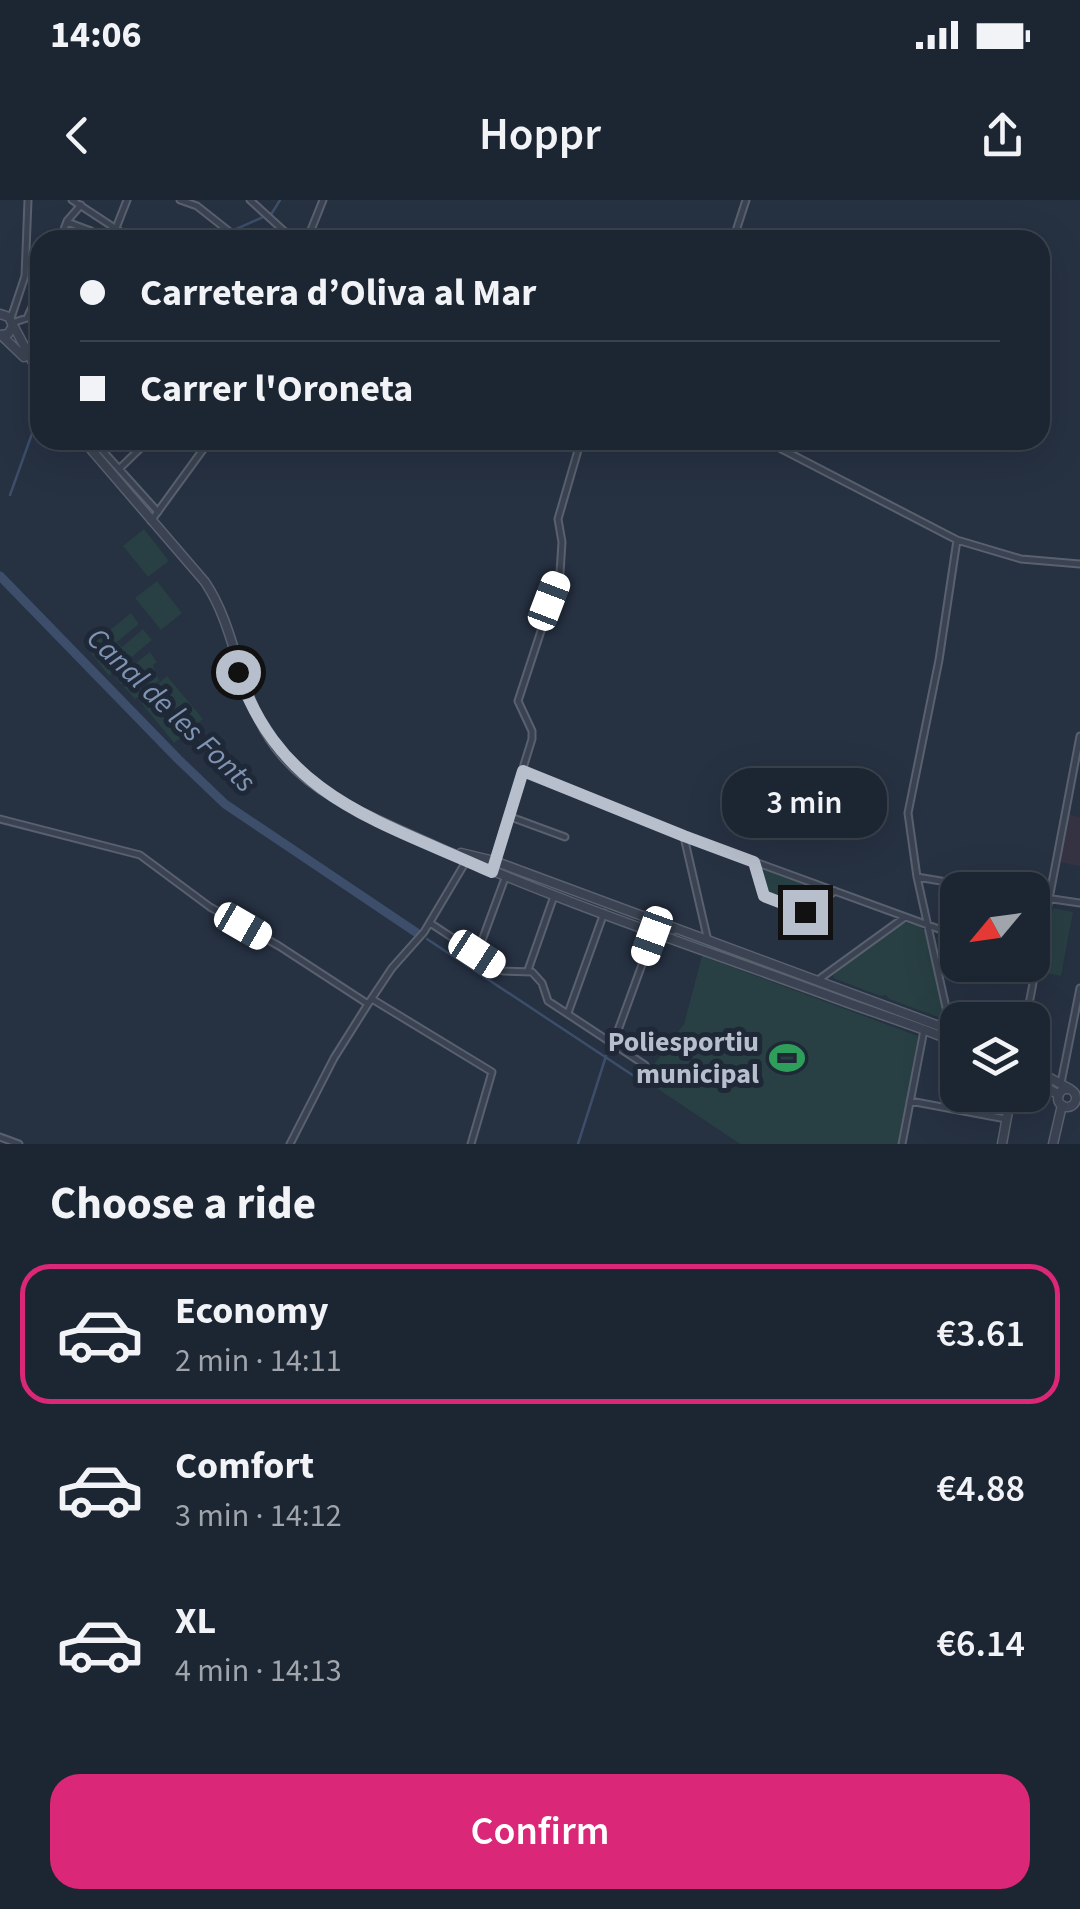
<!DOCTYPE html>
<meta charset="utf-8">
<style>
body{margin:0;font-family:"Source Sans 3",sans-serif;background:#252d3a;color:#f1f3f6;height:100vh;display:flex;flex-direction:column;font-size:38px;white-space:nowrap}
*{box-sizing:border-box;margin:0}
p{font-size:32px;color:#a0a5ac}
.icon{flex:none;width:55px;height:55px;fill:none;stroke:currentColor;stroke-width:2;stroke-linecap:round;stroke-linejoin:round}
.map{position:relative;height:944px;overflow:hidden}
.panel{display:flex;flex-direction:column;background:#1c2532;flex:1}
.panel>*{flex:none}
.banner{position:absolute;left:30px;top:30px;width:1020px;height:220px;border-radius:30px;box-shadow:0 10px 40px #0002,0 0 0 2px #3a424d;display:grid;align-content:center;height:220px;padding:0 50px;background:#1c2532}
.needle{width:65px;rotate:241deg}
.controls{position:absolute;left:940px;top:672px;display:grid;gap:20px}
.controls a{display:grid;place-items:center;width:110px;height:110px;border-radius:20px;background:#1c2532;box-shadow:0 10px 40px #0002,0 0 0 2px #3a424d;font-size:50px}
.end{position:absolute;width:45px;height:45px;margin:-22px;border:12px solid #b8bfcc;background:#111;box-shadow:0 0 0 5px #111}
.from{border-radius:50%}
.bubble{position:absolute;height:70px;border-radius:30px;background:#1c2532;box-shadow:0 10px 40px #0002,0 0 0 2px #3a424d;font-size:32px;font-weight:600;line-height:70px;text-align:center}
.car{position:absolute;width:30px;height:60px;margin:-30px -15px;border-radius:12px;box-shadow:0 0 8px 2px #0007;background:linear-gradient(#fff 24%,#345 0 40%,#fff 0 76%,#345 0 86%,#fff 0)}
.banner b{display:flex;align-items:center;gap:35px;height:95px;font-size:38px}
.banner b+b{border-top:2px solid #3a424d}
.banner i{width:25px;height:25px;background:#f1f3f6}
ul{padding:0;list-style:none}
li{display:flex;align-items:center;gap:30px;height:140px;margin:0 20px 15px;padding:0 30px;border:5px solid transparent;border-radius:30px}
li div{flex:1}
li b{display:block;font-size:38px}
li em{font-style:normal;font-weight:600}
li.selected{border-color:#db2777}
li>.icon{width:90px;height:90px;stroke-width:1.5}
h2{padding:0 50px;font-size:45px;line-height:120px}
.primary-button{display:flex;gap:20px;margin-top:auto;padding:20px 50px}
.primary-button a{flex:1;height:115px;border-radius:30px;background:#db2777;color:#fff;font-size:40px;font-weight:600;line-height:115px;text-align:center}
.status{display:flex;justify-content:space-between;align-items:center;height:70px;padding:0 50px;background:#1c2532;direction:ltr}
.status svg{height:28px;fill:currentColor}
header{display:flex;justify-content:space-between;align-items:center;height:130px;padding:0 50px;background:#1c2532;font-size:45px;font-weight:600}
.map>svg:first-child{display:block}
.medical{fill:#353342}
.green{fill:#283f43}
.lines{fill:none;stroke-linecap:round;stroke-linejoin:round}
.stream{stroke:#3c4e6a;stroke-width:2.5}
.river{stroke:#3c4e6a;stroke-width:9}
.minor-casing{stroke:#59616f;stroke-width:9}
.tertiary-casing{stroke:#59616f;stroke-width:11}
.minor{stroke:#3b4352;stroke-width:5}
.tertiary{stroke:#3b4352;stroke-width:8}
.route{stroke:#b8bfcc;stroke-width:12}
.labels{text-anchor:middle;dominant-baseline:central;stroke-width:10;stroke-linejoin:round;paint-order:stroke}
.poi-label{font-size:28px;font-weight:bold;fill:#b8bfcc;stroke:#1f2837;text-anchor:end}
.water-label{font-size:30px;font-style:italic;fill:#7f93b2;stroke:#1f2837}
</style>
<div class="status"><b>14:06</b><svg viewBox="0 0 49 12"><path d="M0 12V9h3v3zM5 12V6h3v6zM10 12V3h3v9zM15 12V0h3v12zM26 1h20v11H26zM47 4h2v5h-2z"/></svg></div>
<header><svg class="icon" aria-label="back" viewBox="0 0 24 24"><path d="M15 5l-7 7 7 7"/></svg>Hoppr<svg class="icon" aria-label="share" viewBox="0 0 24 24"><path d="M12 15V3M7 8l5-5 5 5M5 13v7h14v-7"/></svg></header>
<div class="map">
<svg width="1080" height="944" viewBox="0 0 1080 944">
<rect width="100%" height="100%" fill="#263142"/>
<path class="medical" d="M1067 614 1080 617V666L1059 662Z"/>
<path class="green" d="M144 329 169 361 148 377 123 346Z
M157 381 182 413 161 430 135 398Z
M131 413 139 424 117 442 122 447 143 429 152 440 109 476 84 444 106 428 109 431Z
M150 452 157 462 153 465 159 481 135 499 124 487 135 479 133 476 121 484 116 478Z
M167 476 203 519 174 543 139 500Z
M763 668 822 690 825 695 805 710 765 695 759 671Z
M1053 708 1073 712 1061 776 1041 772Z
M904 722 921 727 927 733 946 820 889 799 886 795 880 796 833 778 834 773Z
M702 756 918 836 899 944H740L643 879 684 824Z"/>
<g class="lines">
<path class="stream" d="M212 40 272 13 280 0
M10 295 33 231 40 225
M427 739 637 878
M578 944 606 856"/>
<path class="river" d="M0 376 178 559 225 604 417 733"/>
<defs>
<path id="minor" d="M72 0 133 40
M180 0 197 6 240 40
M250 0 294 40
M67 22 91 31 104 40
M116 28 127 0
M60 40 67 21 81 5
M300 40H303
M307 40 323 0
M733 40 746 0
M11 118 25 76 28 0
M12 123 27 118 40 90
M93 240 158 312
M192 240 203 250
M764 240 957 340 1021 359 1080 364
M119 269 149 240
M151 321 210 240
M523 571 684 636 958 736
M508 616 565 637
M0 619 140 655 210 707 279 746 368 804
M684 637 708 741
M494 661 532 539V531L518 501 560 373 562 342 558 319 581 240
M754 661 765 698 805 712 835 691
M917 677 994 690
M1032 696 1080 703
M430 723 503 771 532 772 542 783 548 801 645 865 647 869 642 877
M477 754 505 678
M528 770 554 696
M818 780 905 717
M372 799 492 872 471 944
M568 813 604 713
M1026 820 1080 536
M951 830 917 677 908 613 939 460 957 340
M613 844 655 729 659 727 673 731
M1061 883 1080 788
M910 901 1006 919
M0 937 19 944
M290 944 334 858 368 804 392 768 424 732 468 658
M902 944 924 830"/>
<path id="tertiary" d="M0 114 9 117 13 126 8 134 0 135
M12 123 40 176
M2 136 24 157
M83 240 205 382C240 434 237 502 282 555 318 598 374 618 424 641 560 703 703 749 843 801 881 815 920 827 958 843
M461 653 494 661 958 833
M1032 868 1070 889
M1032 879 1059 895
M1058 898a9 9 0 1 1 18 0a9 9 0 1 1-18 0Z
M1002 944 1011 895
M1053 944 1062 905"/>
</defs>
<use href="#minor" class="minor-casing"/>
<use href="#tertiary" class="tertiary-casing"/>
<use href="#minor" class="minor"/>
<use href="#tertiary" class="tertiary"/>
</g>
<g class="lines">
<path class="route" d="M238 472C281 596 376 620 485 669L492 672 523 571 684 636 754 662 764 696 805 712"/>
</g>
<defs>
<symbol id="stadium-bare" viewBox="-9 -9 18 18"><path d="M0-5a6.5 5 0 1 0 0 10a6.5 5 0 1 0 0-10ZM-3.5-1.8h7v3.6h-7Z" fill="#2e9e5b" stroke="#1f2837" stroke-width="2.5" paint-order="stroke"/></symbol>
</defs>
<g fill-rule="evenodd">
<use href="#stadium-bare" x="762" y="833" width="50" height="50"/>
</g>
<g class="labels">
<g class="poi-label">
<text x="759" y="842">Poliesportiu<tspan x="759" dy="32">municipal</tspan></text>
</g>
<g class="water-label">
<text transform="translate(171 510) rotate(44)">Canal de les Fonts</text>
</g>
</g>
</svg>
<div class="controls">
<a><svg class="needle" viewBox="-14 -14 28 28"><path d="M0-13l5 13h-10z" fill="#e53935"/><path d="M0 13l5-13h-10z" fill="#a0a5ac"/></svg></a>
<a><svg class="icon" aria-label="layers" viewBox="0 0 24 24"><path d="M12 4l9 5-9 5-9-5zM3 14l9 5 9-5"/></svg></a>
</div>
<i class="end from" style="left:238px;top:472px"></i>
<i class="end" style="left:805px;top:712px"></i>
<div class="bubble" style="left:722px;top:568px;width:165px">3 min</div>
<i class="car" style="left:549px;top:401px;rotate:21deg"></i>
<i class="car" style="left:243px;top:726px;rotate:120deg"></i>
<i class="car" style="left:652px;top:736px;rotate:200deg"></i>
<i class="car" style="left:477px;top:754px;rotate:123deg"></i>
<div class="banner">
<b><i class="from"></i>Carretera d’Oliva al Mar</b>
<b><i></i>Carrer l'Oroneta</b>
</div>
</div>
<section class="panel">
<h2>Choose a ride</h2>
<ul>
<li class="selected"><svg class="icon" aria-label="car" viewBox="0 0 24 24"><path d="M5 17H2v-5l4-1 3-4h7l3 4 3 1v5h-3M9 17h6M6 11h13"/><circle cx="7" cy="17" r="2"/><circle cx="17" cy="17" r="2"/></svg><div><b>Economy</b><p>2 min · 14:11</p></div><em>€3.61</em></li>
<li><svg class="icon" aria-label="car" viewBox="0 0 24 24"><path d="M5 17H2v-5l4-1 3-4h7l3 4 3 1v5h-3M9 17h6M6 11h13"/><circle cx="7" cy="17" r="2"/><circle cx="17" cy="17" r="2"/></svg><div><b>Comfort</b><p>3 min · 14:12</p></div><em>€4.88</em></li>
<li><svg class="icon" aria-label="car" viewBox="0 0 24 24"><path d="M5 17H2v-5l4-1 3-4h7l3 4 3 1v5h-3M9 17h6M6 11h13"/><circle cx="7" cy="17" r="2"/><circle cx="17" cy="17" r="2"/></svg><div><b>XL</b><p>4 min · 14:13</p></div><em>€6.14</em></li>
</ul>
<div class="primary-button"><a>Confirm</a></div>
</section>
